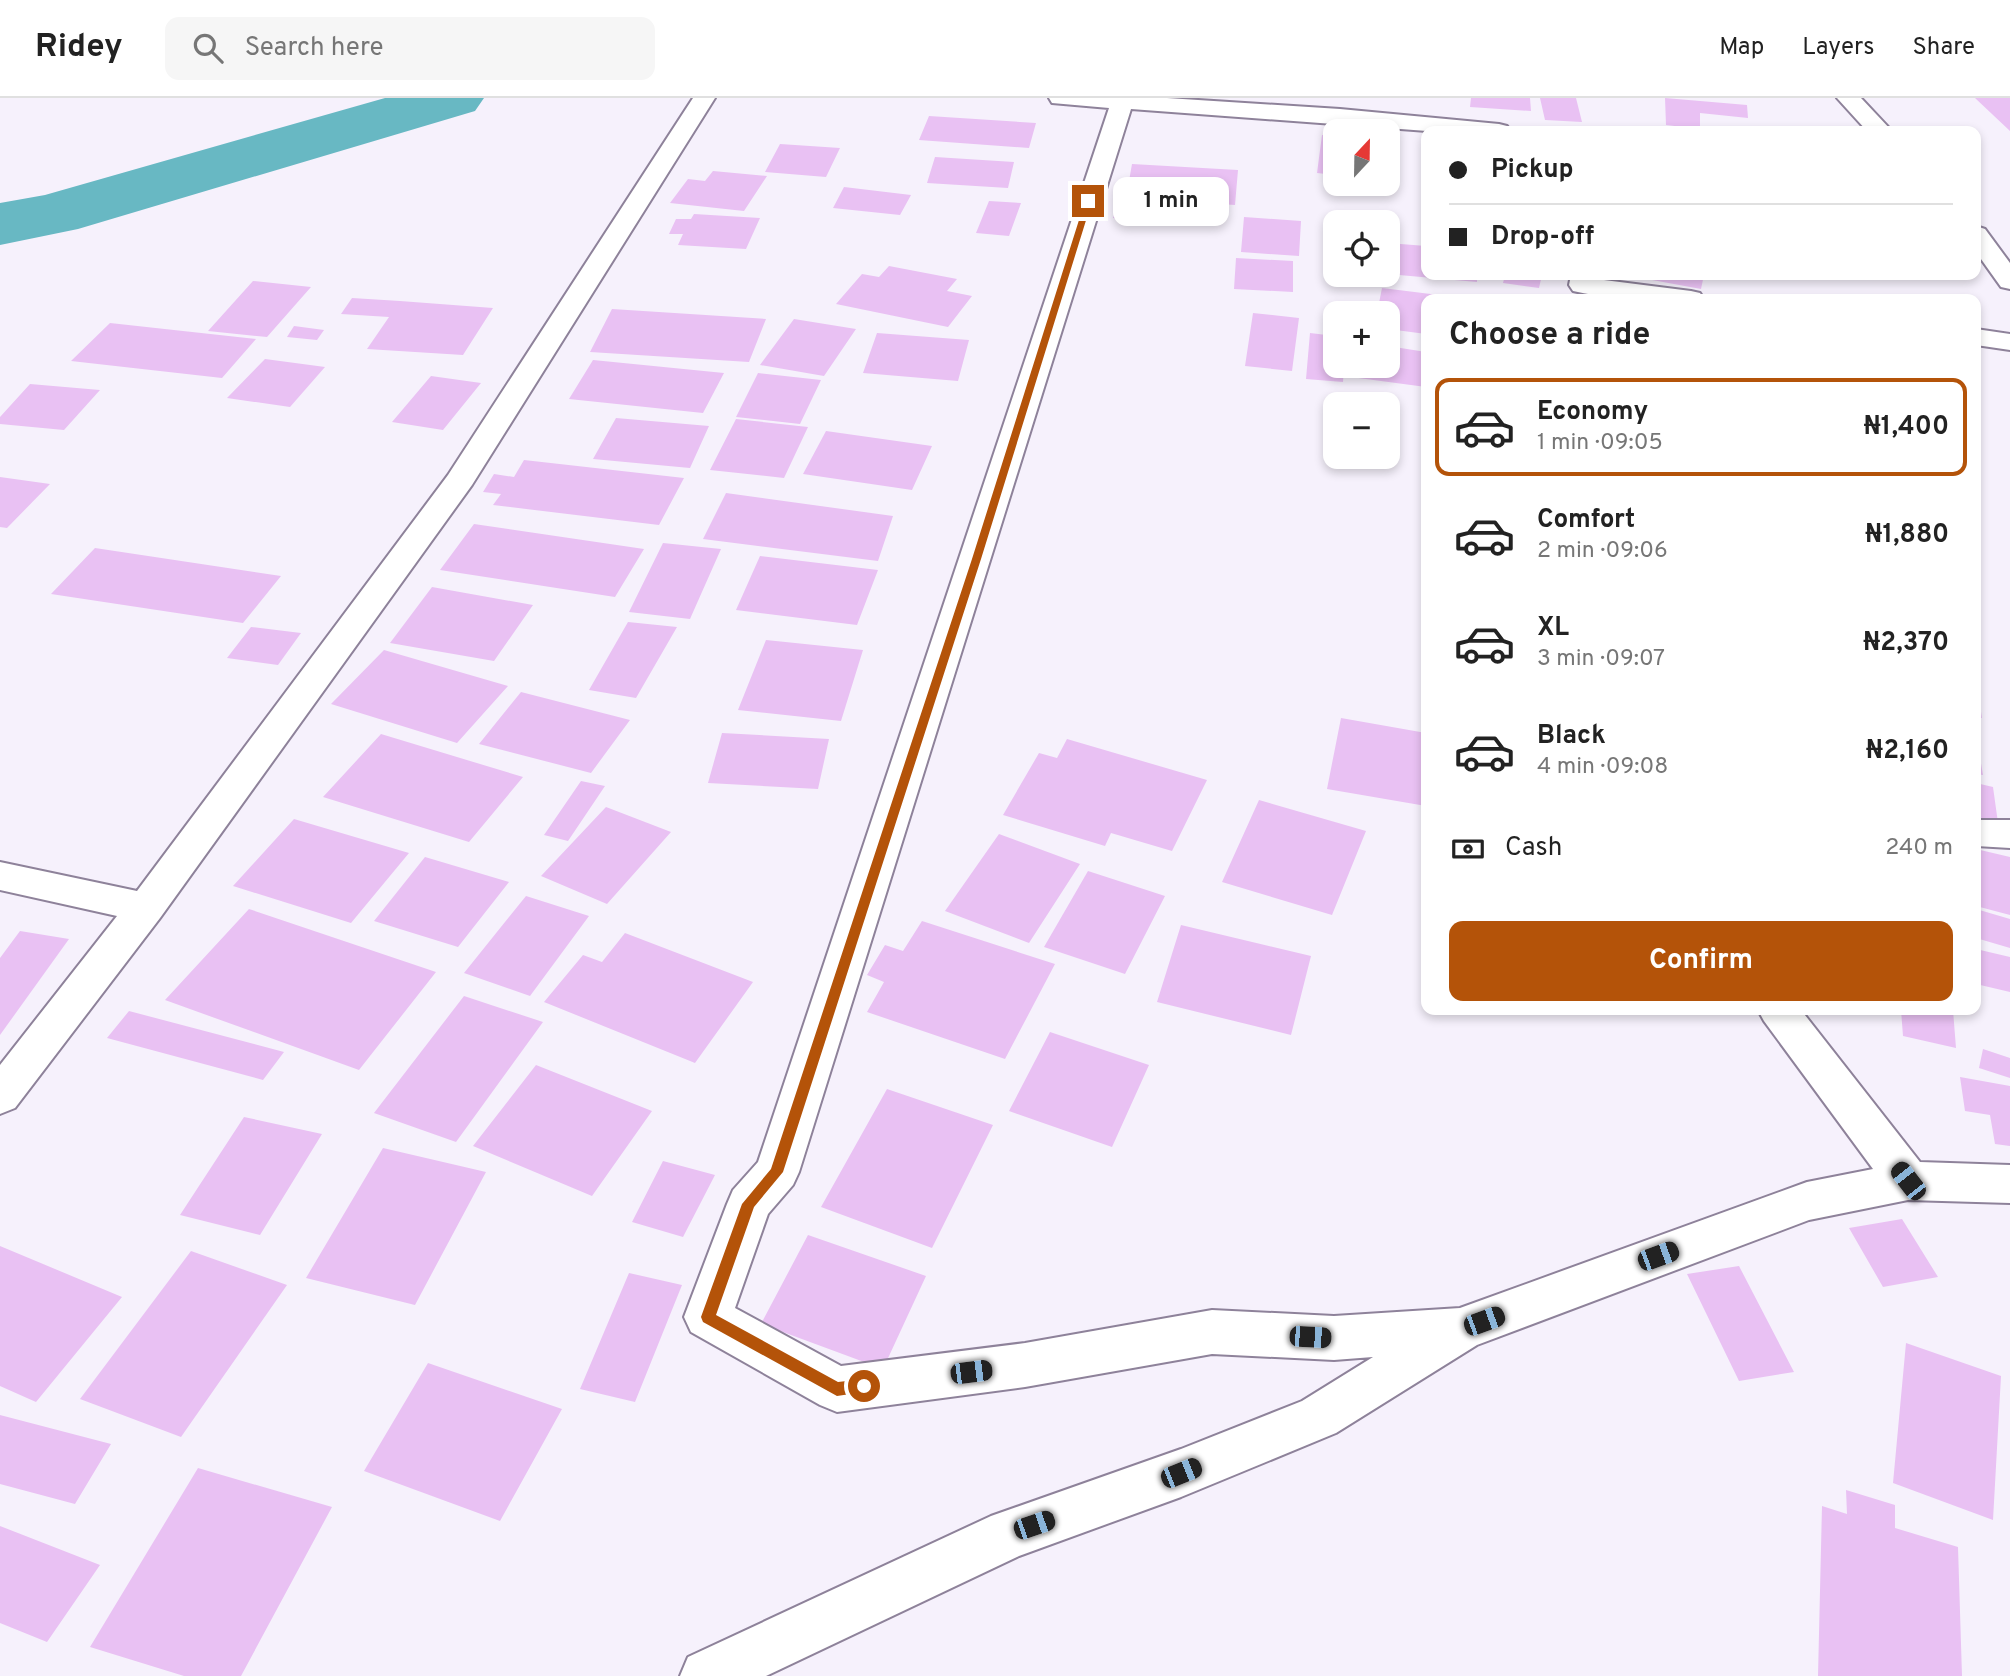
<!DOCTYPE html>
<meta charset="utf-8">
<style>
body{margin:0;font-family:Overpass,sans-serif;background:#f6f6f6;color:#222;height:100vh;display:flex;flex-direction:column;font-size:26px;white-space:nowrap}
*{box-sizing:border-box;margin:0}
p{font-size:23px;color:#767676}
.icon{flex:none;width:38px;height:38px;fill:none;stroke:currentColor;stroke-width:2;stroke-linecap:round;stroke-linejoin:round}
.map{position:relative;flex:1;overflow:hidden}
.details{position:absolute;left:1421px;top:196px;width:560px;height:721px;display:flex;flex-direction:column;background:#fff;border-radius:14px;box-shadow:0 4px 10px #0003}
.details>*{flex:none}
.top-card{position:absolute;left:1421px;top:28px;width:560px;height:154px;border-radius:14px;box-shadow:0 4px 10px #0003;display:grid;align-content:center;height:154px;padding:0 28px;background:#fff}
.needle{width:46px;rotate:22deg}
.fabs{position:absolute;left:1323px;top:21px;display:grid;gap:14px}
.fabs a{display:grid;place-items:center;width:77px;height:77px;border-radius:14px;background:#fff;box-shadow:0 4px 10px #0003;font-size:35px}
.end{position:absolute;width:32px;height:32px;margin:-16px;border:9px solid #b45309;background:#fff;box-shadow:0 0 0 4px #fff}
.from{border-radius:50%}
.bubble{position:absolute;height:49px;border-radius:14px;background:#fff;box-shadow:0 4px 10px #0003;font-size:23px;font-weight:700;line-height:49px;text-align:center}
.car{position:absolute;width:21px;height:42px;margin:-21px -10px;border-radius:9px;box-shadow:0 0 5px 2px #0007;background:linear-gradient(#222 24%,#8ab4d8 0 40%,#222 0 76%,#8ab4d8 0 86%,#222 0)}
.top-card b{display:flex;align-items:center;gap:24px;height:66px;font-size:26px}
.top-card b+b{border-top:2px solid #e0e0e0}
.top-card i{width:18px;height:18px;background:#222}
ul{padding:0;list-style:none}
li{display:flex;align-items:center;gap:21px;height:98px;margin:0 14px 10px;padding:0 14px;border:4px solid transparent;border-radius:14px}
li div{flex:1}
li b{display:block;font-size:26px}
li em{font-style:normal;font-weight:700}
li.on{border-color:#b45309}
li>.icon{width:63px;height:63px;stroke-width:1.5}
h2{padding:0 28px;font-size:32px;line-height:84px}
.pay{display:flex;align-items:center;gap:18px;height:77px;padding:0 28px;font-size:26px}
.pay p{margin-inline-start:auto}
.cta{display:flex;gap:14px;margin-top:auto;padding:14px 28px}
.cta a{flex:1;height:80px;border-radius:14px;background:#b45309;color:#fff;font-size:28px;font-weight:700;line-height:80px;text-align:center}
header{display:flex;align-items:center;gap:42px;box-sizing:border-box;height:98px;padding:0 35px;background:#fff;border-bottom:2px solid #e0e0e0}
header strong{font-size:33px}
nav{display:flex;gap:38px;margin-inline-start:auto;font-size:24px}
.search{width:490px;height:63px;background:#f6f6f6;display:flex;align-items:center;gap:18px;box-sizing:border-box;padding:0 24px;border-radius:14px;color:#767676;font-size:26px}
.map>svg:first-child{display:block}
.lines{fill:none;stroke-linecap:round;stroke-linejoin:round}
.river{fill:#68b8c3;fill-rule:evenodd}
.building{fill:#e9c1f3}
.minor-casing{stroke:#8e829a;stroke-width:4}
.minor{fill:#fff;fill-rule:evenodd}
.route{fill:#b45309}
</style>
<header>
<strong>Ridey</strong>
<div class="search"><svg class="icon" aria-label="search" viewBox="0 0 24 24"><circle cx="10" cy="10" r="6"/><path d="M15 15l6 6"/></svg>Search here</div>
<nav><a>Map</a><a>Layers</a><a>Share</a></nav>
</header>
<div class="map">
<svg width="2010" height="1578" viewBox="0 0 2010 1578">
<rect width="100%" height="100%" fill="#f6f1fc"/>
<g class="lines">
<path class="river" d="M385 0H484L475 13 78 131 0 147V105L45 97Z"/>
</g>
<path class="building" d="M1471 0H1530L1531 13 1470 9Z
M1540 0H1576L1582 24 1545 22Z
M1665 0 1747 7 1748 20 1700 15V31L1666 27Z
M1975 0H2010V33Z
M929 18 1036 25 1029 50 919 42Z
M1322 37 1335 38V77L1317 75Z
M780 46 840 50 826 79 765 74Z
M935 59 1014 64 1008 90 927 85Z
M1132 66 1238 72 1235 107 1126 100Z
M713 73 767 78 744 113 670 105 688 81 705 83Z
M844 89 911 97 900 117 833 110Z
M989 103 1021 105 1009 138 976 135Z
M1117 105 1172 110 1169 125 1113 120Z
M694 116 760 120 746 151 678 147 683 136H669L676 121H691Z
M1244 119 1301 123 1299 158 1241 154Z
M1388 145 1426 148V177H1477V184L1388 176Z
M1236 160 1293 163V194L1234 191Z
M889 168 957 181 947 193 972 198 948 229 836 206 862 176 879 179Z
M1505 177H1542L1539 190 1503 185Z
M1625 177H1704L1701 191Z
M253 183 311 189 267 239 208 233Z
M1382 190 1463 200V201H1426V236L1388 231V215H1377Z
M352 200 400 203 493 210 463 257 367 251 389 219 341 216Z
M612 211 766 221 749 264 590 254Z
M1253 215 1299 220 1292 273 1245 268Z
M794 221 856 231 824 278 760 267Z
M110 225 256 241 222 280 71 263Z
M294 228 324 232 317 242 287 239Z
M877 235 969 242 958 283 863 275Z
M1310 235 1335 238V268H1344L1343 284 1306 281Z
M1388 248 1426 254V289L1351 279 1354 268H1388Z
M265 261 325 269 290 309 227 300Z
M593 262 724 275 703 315 569 301Z
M758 275 821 282 800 326 736 319Z
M431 278 481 285 443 332 392 324Z
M30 286 100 292 64 332 0 326V319Z
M616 320 709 328 690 370 593 361Z
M736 321 808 329 784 380 710 372Z
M826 333 932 348 912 392 803 376Z
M524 362 684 380 659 427 493 407 501 396 483 394 494 376 514 379Z
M0 379 50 386 7 430 0 429Z
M726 395 893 418 878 463 703 441Z
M474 426 644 451 615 499 440 472Z
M663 445 721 451 690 521 629 514Z
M95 450 281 478 243 525 51 496Z
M760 458 878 472 857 527 736 512Z
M432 489 533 507 494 563 390 545Z
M628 524 677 529 636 600 589 592Z
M251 529 301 535 278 567 227 560Z
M766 542 863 552 841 623 738 612Z
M384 552 508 588 457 645 331 606Z
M1976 589H1977L1982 620 1976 619Z
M521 594 630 622 591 675 479 646Z
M1341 620 1426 635V708L1327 691Z
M722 635 829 641 818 691 708 685Z
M381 636 523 679 469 744 323 699Z
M1067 641 1207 682 1172 753 1111 735 1105 748 1003 717 1039 655 1057 660Z
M1976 642H1977L1983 677 1976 676Z
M581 683 605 688 568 743 544 737Z
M1976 685 1993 689 1998 725 1976 721Z
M1259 702 1366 733 1332 817 1222 784Z
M606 709 671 734 607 806 541 778Z
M294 721 409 755 351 825 233 788Z
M999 736 1080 766 1029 845 945 813Z
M1976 751 2010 759V817L1976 808Z
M425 759 509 784 458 849 374 823Z
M1088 773 1165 798 1125 876 1044 849Z
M526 798 589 818 530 898 464 875Z
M249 811 436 874 359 972 165 902Z
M1976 811 2010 821V850L1976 840Z
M922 823 1055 866 1005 961 867 914 884 884 867 877 885 847 903 853Z
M1181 827 1311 858 1291 937 1157 904Z
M20 833 69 841 0 937V860Z
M625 835 753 884 695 965 544 904 583 857 602 864Z
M1976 851 2010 859V894L1976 886Z
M464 898 543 924 456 1044 374 1015Z
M1901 912H1953L1956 950 1903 938Z
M129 913 284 954 263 982 107 940Z
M1050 934 1149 967 1112 1049 1009 1013Z
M1983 951 2010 960V980L1979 970Z
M536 967 652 1013 592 1098 473 1048Z
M1960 979 2010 988V1048L1995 1046 1990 1017 1965 1013Z
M887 991 993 1027 932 1150 821 1109Z
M244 1019 322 1036 260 1137 180 1117Z
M383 1050 486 1074 415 1207 306 1180Z
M663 1063 715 1077 683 1139 632 1124Z
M1902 1121 1938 1179 1883 1189 1849 1130Z
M808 1137 926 1178 883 1271 761 1226Z
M0 1148 122 1199 36 1304 0 1288Z
M191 1153 287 1187 181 1339 80 1301Z
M1739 1168 1794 1274 1739 1283 1687 1176Z
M629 1175 682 1187 635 1304 580 1291Z
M1906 1245 2001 1278 1993 1422 1893 1385Z
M428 1265 562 1311 500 1423 364 1373Z
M0 1317 111 1346 75 1406 0 1386Z
M198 1370 332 1409 241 1578H184L90 1549Z
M1846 1392 1895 1407V1430L1958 1449 1962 1578H1818L1822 1408 1847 1416Z
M0 1428 100 1467 47 1544 0 1525Z"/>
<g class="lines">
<defs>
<path id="minor" d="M693 0H715L472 387 160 820 15 1010 0 1016V967L117 818 0 792V764L137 793 448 377Z
M1049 0H1167L1340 11 1499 26 1507 28 1511 33H1427L1131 11 799 1074 793 1087 768 1116 735 1210 841 1268 1025 1245 1212 1212 1334 1218 1460 1210 1807 1084 1873 1071 1764 923 1758 912H1801L1920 1064 2010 1067V1105L1908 1102 1809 1122 1477 1247 1336 1335 1181 1399 1019 1458 766 1578H680L688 1559 991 1418 1181 1351 1302 1303 1373 1259 1334 1262 1212 1256 1025 1289 837 1314 820 1307 691 1234 684 1219 727 1106 733 1092 758 1064 1109 10 1052 5Z
M1837 0H1861L1892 33H1867Z
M1976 128 1985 131 2010 165V191L2001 189 1976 154Z
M1571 177H1597L1596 181 1691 193 1700 195 1704 201C1661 203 1615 203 1573 193L1569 187Z
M1976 231 2010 236V252L1976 247Z
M1976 722H2010V750L1976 748Z"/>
</defs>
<use href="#minor" class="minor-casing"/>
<use href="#minor" class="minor"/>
</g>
<path class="route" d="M1088 101 1092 103 981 461 783 1074 754 1109 716 1217 838 1284 864 1281 871 1288 864 1294 837 1298 703 1224 701 1219 742 1106 771 1071 972 461 1085 103Z"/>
</svg>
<div class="fabs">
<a><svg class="needle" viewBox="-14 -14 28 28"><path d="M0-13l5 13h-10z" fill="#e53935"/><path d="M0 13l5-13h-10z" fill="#767676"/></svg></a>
<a><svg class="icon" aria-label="locate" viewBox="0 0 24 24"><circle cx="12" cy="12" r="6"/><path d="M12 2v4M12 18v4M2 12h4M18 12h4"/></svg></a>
<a>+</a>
<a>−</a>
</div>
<i class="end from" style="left:864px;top:1288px"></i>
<i class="end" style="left:1088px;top:103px"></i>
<div class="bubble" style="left:1113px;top:79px;width:116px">1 min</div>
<i class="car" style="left:1908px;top:1083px;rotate:322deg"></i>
<i class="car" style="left:1658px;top:1158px;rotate:70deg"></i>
<i class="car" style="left:1484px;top:1223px;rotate:70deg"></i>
<i class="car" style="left:1310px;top:1239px;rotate:93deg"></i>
<i class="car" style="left:971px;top:1274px;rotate:83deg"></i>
<i class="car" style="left:1181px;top:1375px;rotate:68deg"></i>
<i class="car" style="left:1034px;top:1427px;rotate:71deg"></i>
<div class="top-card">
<b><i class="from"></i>Pickup</b>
<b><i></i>Drop-off</b>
</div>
<section class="details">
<h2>Choose a ride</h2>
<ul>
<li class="on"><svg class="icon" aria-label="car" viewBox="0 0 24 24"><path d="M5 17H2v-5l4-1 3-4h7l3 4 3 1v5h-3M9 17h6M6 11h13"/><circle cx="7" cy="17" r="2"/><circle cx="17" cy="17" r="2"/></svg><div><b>Economy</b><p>1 min · 09:05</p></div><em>₦1,400</em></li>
<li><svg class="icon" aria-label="car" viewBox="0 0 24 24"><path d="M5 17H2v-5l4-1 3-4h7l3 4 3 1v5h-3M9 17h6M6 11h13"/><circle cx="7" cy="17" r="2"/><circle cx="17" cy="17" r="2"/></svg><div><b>Comfort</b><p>2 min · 09:06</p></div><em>₦1,880</em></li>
<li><svg class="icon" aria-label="car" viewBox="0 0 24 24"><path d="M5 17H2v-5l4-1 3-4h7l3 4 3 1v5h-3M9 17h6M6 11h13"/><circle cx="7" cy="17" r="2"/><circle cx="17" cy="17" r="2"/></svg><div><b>XL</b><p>3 min · 09:07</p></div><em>₦2,370</em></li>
<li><svg class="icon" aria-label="car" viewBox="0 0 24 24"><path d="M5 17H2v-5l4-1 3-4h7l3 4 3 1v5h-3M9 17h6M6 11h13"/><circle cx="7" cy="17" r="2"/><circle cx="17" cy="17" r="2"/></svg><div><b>Black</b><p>4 min · 09:08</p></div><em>₦2,160</em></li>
</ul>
<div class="pay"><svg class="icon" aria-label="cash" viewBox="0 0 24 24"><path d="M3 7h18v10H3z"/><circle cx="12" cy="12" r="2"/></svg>Cash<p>240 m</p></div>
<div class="cta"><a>Confirm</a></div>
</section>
</div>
